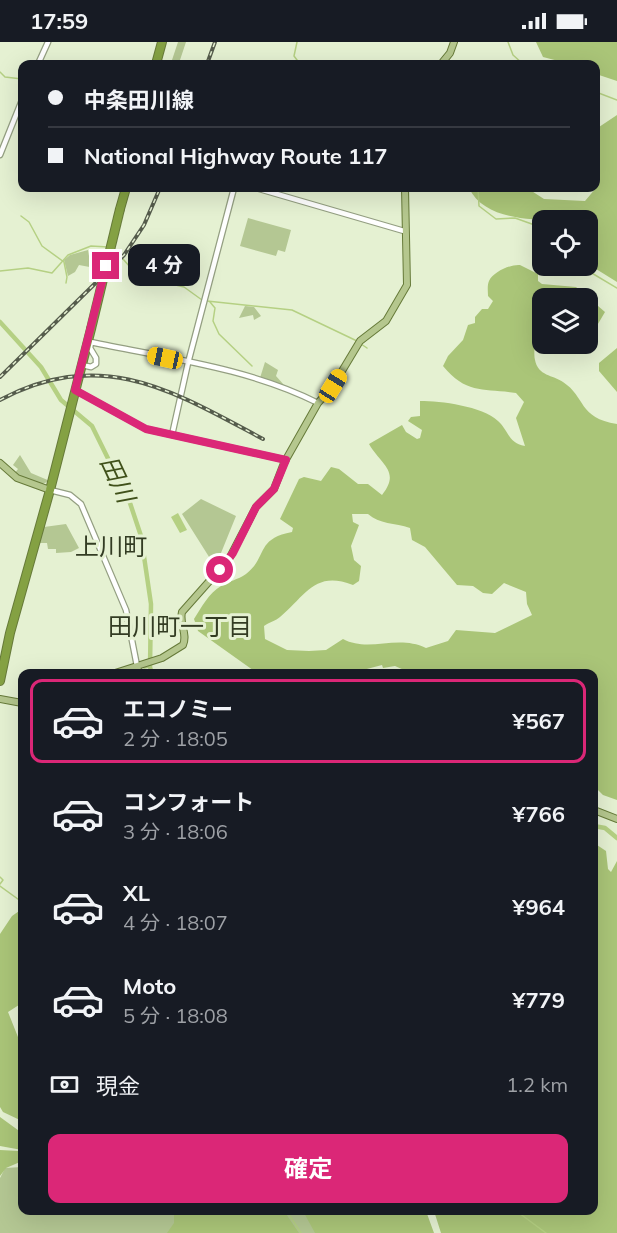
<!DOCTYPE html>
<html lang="ja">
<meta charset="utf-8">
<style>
body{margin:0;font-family:Mulish,"Noto Sans JP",sans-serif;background:#242831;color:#f1f3f6;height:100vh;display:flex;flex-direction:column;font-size:22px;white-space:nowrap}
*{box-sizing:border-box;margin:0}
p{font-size:20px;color:#9ea1a6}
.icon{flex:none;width:33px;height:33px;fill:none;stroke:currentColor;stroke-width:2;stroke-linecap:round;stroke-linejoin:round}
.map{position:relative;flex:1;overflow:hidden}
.sheet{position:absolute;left:18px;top:627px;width:580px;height:546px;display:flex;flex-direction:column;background:#171b24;border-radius:12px;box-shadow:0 6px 24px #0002}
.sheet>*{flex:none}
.guide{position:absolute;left:18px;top:18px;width:582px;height:132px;border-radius:12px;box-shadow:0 6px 24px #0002;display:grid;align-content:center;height:132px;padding:0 30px;background:#171b24}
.buttons{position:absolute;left:532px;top:168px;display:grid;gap:12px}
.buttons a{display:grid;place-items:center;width:66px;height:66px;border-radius:12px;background:#171b24;box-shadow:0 6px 24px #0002;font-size:30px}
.end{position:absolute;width:27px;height:27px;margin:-14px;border:8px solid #db2777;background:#fff;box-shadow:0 0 0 3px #fff}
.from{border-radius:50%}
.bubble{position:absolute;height:42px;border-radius:12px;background:#171b24;box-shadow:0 6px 24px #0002;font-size:20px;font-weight:700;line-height:42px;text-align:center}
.car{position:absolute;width:18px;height:36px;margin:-18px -9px;border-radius:8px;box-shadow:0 0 4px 2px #0007;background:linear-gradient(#f5c518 24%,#345 0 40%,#f5c518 0 76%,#345 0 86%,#f5c518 0)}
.guide b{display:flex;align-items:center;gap:21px;height:57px;font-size:22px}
.guide b+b{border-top:2px solid #363941}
.guide i{width:15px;height:15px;background:#f1f3f6}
ul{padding:10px 0 0;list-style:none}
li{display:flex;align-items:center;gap:18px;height:84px;margin:0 12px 9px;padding:0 18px;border:3px solid transparent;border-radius:12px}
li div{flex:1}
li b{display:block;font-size:22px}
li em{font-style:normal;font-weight:700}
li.current{border-color:#db2777}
li>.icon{width:54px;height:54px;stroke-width:1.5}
.pay{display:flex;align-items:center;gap:15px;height:66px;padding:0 30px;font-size:22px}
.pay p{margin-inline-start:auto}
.action{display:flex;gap:12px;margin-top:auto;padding:12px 30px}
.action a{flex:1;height:69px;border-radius:12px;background:#db2777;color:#fff;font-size:24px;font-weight:700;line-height:69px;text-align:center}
.status{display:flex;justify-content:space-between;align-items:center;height:42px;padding:0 30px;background:#171b24;direction:ltr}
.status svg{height:16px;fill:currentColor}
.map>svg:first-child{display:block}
.green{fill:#b4c793}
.forest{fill:#aac578;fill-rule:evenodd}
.water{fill:#b5d083}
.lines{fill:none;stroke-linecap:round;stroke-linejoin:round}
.stream{stroke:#b5d083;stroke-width:1.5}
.river{stroke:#b5d083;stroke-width:4.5}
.minor-casing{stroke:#949f82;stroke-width:7}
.major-casing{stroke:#667a39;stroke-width:8}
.highway-casing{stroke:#667a39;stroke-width:10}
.minor{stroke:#fff;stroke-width:4.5}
.major{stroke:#b5c78e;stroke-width:6}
.highway{stroke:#84a143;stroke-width:8}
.rail-casing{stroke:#555c4c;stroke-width:4}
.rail{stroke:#e5f1d2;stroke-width:1.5;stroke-dasharray:4.5;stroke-linecap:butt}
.highway-bridge-casing{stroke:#667a39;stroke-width:10;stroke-linecap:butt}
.highway-bridge{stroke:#84a143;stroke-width:8}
.route{stroke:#db2777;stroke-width:8}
.labels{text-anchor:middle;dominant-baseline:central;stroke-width:6;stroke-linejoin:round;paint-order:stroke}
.water-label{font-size:24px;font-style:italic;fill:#40511a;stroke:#e5f1d2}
.neighbourhood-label{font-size:24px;fill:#333c23;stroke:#e5f1d2}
</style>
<div class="status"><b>17:59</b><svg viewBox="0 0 49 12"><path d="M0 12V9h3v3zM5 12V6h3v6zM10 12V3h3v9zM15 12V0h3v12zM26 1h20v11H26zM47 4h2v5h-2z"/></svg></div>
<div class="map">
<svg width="617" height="1191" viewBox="0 0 617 1191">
<rect width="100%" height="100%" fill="#e5f1d2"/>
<path class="green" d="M178 0H186L179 21 172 18Z
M248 176 291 188 285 210 278 208 276 214 240 204Z
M88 208 89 214 103 217 100 227 79 223 75 230 68 234 64 218 70 213Z
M245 264 254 265 261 274 254 278 253 273 239 276Z
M265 320 278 328 276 334 284 343 260 336Z
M20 413 31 431 50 439 42 442 14 432 18 427 13 423Z
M201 457 236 474 221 511 211 518 182 472Z
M66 482 79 506 71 510 56 511V507H48L47 501H39L44 485Z
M22 1125V1168L306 1169 317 1191H0V1136L5 1126Z"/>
<path class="forest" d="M536 0H617V39L596 32V22H570L543 15Z
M617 73V240L588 222V178C552 178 487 184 469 146H527L544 157 585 159 596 146V87Z
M520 223 538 232V239L542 242 576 245 605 270 595 287 588 294V256H543V288L537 290C536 298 533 311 535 318 538 334 553 333 563 340 586 355 578 376 617 382V758L603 753 594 744V632H413L395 624 383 626 382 623 363 628 362 631H257L198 589 194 577C201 566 209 551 221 544 228 539 238 538 246 532 268 515 255 497 292 490L293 486 280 477 299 437 304 435 321 439 331 425 339 427 358 442H368L382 453C401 429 381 423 369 402L402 383 406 390 417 397 420 396 422 388 408 379 411 375 420 374V359C441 359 482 364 498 379 509 389 508 401 525 404L516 376 524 360 516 351C484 346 467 353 443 324L448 314 463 298 468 283 475 281V275L482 267H488L493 259 488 254C488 250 487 243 489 239 493 230 511 222 520 223ZM352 472H368C379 482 395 481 410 486L412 498 425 505 457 543 473 544 483 551 492 552 504 541 526 550 527 562 532 573 495 591 456 588 448 599 426 606C397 592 369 611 343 597L326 608 309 609 287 608 265 597 264 584C269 580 276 579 280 575 306 553 315 528 353 543L359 539 361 524 354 518 351 504 359 483 353 480Z
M617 306V350L599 329V321Z
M594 801 606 809 608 827 611 830 617 819V1191H441L434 1169 594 1168Z
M22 867V926L20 928 22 930V961L8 970 22 1005V1079L3 1070 0 1065V892L12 874Z
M0 1075 22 1091V1108L0 1104Z
M0 1108 19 1109 20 1120 6 1126 0 1134Z
M174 1169H284L299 1191H167L174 1181Z
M303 1169H426L434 1191H315Z"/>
<path class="water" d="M178 471 187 488 180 491 171 475Z"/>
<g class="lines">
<path class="stream" d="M297 0 294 14 300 22
M508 0 513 13 523 22
M317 22H321
M0 30 5 35 22 37
M596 50 617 58
M478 146 479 164 496 177 515 176 543 186
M21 174 29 180 42 204 64 220 67 235 66 241
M115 208 138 234 184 245 202 258
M580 224 617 246
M0 229 28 226 52 231 68 213 91 204 108 205
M207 259 292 268 357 299
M210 260 215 266 213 279 219 292 252 324
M361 302 367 306
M144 626 150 625
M0 835 3 838 0 842
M0 844 22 860
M286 1168 301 1191
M515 1168 546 1191"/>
<path class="river" d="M0 280 41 325 61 358 92 384 130 461 141 494 151 562 150 625 152 632
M594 784 605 786 617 796"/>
<defs>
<path id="minor" d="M38 22 48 0
M0 113 22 58
M256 146 404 189
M82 323 91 325 96 322V316L90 306 91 300C166 316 249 326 318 361
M75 348 146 387 286 418
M172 393 188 321 234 146
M50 448 70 453 81 462 126 568 137 624"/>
<path id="major" d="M441 22 450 11 454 0
M0 421 17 436 50 448
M137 624 162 616 183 603C188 592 179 582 182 570L229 517 256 465 274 447 284 421 318 361 333 344 360 299 386 279 407 243 405 146
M112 632 137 624 139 632
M0 657 22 661
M594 768 617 777"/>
<path id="highway" d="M156 22 162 0
M120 167 126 146
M0 639 10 591 50 448 91 287"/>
</defs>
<use href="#minor" class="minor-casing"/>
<use href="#major" class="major-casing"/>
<use href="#highway" class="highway-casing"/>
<use href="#minor" class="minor"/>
<use href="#major" class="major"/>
<use href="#highway" class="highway"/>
<defs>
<path id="rail" d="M207 22 215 0
M0 335 124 213 144 183 160 146
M0 358C102 304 173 349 263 397"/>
</defs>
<use href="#rail" class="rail-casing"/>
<use href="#rail" class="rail"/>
<defs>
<path id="highway-bridge" d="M91 287 120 167"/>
</defs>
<use href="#highway-bridge" class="highway-bridge-casing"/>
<use href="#highway-bridge" class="highway-bridge"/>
</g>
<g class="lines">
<path class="route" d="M106 224 75 348 146 387 286 418 274 447 256 465 233 511 220 528"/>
</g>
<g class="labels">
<g class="water-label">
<text transform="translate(118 437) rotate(65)">田川</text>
</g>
<g class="neighbourhood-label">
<text x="111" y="504">上川町</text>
<text x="180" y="584">田川町一丁目</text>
</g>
</g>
</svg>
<div class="buttons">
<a><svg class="icon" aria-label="locate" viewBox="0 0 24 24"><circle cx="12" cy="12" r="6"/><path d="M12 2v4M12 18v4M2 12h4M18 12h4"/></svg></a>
<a><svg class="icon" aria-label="layers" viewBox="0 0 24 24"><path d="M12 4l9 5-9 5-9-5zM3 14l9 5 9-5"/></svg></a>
</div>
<i class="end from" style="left:220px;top:528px"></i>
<i class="end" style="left:106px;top:224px"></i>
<div class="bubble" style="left:128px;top:202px;width:72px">4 分</div>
<i class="car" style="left:165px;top:316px;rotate:282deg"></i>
<i class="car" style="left:333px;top:344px;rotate:32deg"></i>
<div class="guide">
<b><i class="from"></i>中条田川線</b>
<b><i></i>National Highway Route 117</b>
</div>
<section class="sheet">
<ul>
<li class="current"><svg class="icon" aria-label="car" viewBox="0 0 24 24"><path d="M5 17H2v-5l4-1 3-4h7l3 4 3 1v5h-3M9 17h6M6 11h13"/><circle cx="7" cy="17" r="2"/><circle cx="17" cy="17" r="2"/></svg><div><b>エコノミー</b><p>2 分 · 18:05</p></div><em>¥567</em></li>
<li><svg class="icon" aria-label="car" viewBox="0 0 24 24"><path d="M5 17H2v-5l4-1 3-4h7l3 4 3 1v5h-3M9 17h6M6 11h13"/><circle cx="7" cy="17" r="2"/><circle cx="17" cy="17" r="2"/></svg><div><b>コンフォート</b><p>3 分 · 18:06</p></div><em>¥766</em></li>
<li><svg class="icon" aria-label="car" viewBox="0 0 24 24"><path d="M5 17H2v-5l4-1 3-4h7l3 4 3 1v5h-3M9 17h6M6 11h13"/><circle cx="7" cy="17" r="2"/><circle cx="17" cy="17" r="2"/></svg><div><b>XL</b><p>4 分 · 18:07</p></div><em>¥964</em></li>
<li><svg class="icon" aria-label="car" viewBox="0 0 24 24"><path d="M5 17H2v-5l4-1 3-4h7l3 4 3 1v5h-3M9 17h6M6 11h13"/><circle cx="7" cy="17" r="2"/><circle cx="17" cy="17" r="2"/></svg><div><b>Moto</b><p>5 分 · 18:08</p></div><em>¥779</em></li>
</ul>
<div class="pay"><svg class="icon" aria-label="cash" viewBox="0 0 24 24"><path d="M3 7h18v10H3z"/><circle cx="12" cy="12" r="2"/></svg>現金<p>1.2 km</p></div>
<div class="action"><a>確定</a></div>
</section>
</div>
